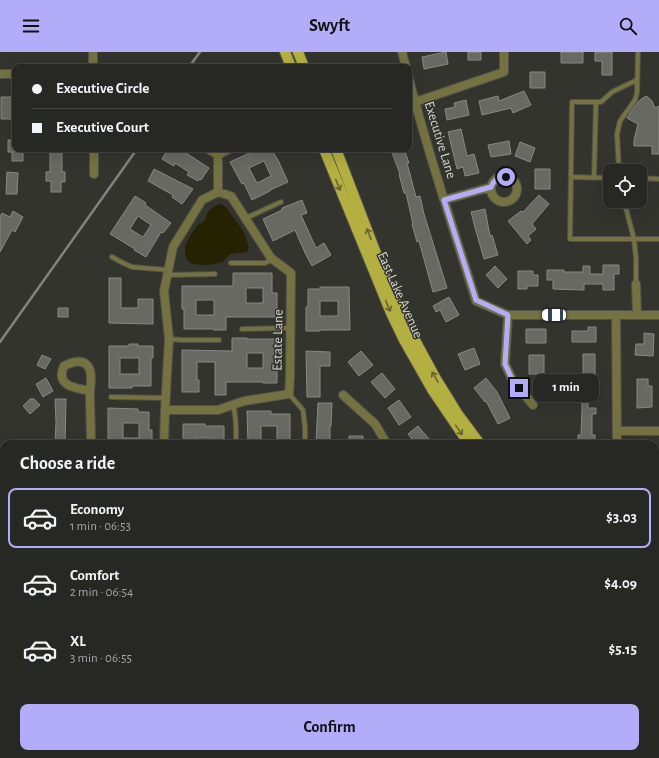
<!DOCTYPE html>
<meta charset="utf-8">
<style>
body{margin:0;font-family:"Alegreya Sans",sans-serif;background:#2f2f2b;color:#f1f3f6;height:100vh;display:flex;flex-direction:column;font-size:15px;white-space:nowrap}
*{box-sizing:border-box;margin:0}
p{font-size:13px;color:#a4a5a6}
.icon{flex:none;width:22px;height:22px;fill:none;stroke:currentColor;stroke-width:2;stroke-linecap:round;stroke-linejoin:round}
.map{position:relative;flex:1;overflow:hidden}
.panel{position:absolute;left:0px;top:388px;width:659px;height:318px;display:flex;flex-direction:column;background:#272723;border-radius:12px 12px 0 0;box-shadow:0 4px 16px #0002,0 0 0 1px #434441}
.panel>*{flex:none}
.hud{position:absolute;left:12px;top:12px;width:400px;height:88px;border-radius:8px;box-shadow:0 4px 16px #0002,0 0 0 1px #434441;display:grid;align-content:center;height:88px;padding:0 20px;background:#272723}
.tools{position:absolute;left:603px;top:112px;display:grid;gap:8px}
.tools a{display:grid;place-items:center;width:44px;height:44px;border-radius:8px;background:#272723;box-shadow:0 4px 16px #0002,0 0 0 1px #434441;font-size:20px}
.end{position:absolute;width:18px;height:18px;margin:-9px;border:5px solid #b3adf9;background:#111;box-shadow:0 0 0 2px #111}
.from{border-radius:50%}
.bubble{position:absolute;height:28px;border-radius:8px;background:#272723;box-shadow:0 4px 16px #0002,0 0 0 1px #434441;font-size:13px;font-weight:700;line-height:28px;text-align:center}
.car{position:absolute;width:12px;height:24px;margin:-12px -6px;border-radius:5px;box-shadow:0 0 3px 1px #0007;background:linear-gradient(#fff 24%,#345 0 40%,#fff 0 76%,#345 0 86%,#fff 0)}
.hud b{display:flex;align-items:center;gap:14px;height:38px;font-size:15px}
.hud b+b{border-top:1px solid #434441}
.hud i{width:10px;height:10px;background:#f1f3f6}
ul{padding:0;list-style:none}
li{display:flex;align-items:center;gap:12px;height:60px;margin:0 8px 6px;padding:0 12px;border:2px solid transparent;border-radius:8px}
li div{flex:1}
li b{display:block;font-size:15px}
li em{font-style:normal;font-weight:700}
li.active{border-color:#b3adf9}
li>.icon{width:36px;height:36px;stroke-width:1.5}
h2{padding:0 20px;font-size:18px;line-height:48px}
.button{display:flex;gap:8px;margin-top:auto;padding:8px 20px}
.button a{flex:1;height:46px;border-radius:8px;background:#b3adf9;color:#111;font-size:16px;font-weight:700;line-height:46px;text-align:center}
header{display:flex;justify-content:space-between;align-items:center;height:52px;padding:0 20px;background:#b3adf9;color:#111;font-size:18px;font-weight:700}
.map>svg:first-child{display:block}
.green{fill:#46430a}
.water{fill:#242200}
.building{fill:#686963;stroke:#898983;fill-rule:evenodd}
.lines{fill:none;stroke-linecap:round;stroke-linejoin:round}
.service-casing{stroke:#51514c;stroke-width:6}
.minor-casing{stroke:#51514c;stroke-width:10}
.primary-casing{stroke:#51514c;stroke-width:12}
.service{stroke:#747241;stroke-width:4}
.minor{stroke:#747241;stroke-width:8}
.primary{stroke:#b3af41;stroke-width:10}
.rail{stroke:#82827d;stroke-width:2.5}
.oneway{stroke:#676536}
.route{stroke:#b3adf9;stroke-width:5}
.labels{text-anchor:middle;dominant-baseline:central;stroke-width:3;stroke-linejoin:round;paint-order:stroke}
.street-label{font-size:14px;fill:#d6d6d2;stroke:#34342f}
</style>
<header><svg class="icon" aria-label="menu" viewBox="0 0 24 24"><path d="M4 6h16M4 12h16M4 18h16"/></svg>Swyft<svg class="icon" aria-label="search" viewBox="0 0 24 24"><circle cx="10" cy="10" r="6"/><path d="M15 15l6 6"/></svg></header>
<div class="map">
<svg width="659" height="706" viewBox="0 0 659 706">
<rect width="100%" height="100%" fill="#34342f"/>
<path class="green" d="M325 702H554V706H325Z"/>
<path class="water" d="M221 152 226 155 244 180 249 196 247 200 230 202C227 204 225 209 221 210 215 213 194 215 188 209 185 206 184 196 186 192 188 187 194 177 198 173 200 171 203 171 205 168 206 166 206 164 207 162 210 156 215 153 221 152Z"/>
<path class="building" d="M446 0 448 12 424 17 422 5Z
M468 0H481V8H468Z
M561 0H583V11H561Z
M595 0H612V23H602V9H595Z
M530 20H545V36H530Z
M524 39 531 53 513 61 511 56 482 63 479 49 498 44 499 49Z
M646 44 649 46 652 49 655 56 659 54V102H652V94H634V88L638 72 627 66 633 56 640 48Z
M1 45H15V67H1Z
M466 48 469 63 447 68 445 57 455 55 454 51Z
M461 77 467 104 474 102 479 121 465 124 463 115 457 117 448 80Z
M8 88H15V97H23V109H12V100H8Z
M509 89 511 102 491 105 488 93Z
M520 90 535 96 530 110 515 104Z
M50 97H62V120H65V130H61V140H51V129H46V120H50Z
M168 97H185L183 99 209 116 201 128 199 127 198 129 187 123 189 120 175 111 174 114 162 107Z
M258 97H271L278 108 288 130 270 138V139L252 148 244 131 242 132 230 110ZM264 109 271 124 257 131 249 116Z
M395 97H404L409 111H407L416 145 420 144 424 162 447 236 433 240 419 189 417 190 412 172H413L406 141H404L399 122H400L391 98Z
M154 117 193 137 182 152 172 145 173 143 148 129Z
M535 117H550V137H535Z
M7 120 18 121 17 142H6Z
M539 143 549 152 532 172 536 177 528 184 531 188 527 192 508 169 521 159 523 160Z
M135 144 146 151 145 153 171 171 163 181 161 180 146 205 134 198 135 197 110 182ZM138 164 151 173 143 185 130 177Z
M302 148 307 161 301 163 316 196 324 191 331 203 312 214 306 203 295 178 273 189 263 167 282 158V156Z
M485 157 490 184 492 183 498 203 484 207 476 179 471 160Z
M13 159 23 165 15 180 12 178 0 200V165L2 161 10 165Z
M603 213H619V222H614V238H603V232H584V238L553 237V228H547V218H564V220H583V214H590V222H603Z
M495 214 507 227 498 236 486 223Z
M518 219H533V223H538V234H527V237H518Z
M233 221H272V241H277V265H226V278H214V277H184V257H182V234H233ZM246 236H263V251H246ZM196 248H214V263H196Z
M109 226H121V256H138V247H153V272L109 271Z
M320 235H349L350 278H320V279H306V255H308V237H320ZM320 249H338V264H320Z
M449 245 459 263 446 270 440 258 436 260 433 254Z
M58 256H68V265H58Z
M588 275H596V290H572V279H588Z
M526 277H546V291H526Z
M644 281 654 282 653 304 635 303 636 292H644Z
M232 286H247V287H277V331H263V330H226V343H215V310H197V328H199V340H182V298L232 299ZM247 301H263V316H247Z
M129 292H138V294H153V306H151V334H132V336H109V294H129ZM120 306H139V322H120Z
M474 296 480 312 465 318 458 302Z
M306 299 330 300V314H320V345H307Z
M361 299 373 313 359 324 348 310Z
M583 302H595V328L596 340H588V356H596V362H592V383H595V392H578V383H581L582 356 581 329H583Z
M42 303 51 307 45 317 37 313Z
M529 303H544V322H529Z
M382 321 395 337 385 346 371 330Z
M46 326 53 339 43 345 36 332Z
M486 326 497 340 510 366 498 372 486 349 485 350 474 336Z
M637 327H648V334H652V355L637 356Z
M30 347H34L40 353 30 362 23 354Z
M55 347H66L65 392H55L56 370Z
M399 348 411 365 399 373 388 356Z
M318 351H332L331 374H330V392H319V391H316Z
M108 356 138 357V360H149V378H152V392H108ZM123 371H139V386H123Z
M247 359H271V362H290V392H277V374H261V392H248Z
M183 372H205V374H224V392H212V386H196V392H184V386H183Z
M418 374 430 388 426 392H416L408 382Z
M349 384H363V392H349Z"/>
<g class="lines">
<defs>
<path id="service" d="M637 28 612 40 601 50H572L570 187H659
M619 119 617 82 620 69 635 48 637 41 638 0
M571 125 610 126
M594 126 596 50
M640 126 659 127
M624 149 634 187 636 206V232
M246 166 281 150
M112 205 123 211 132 215 168 218
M231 211H265L273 207
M168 223 215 222
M242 277 290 276
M169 287 182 288H219
M289 342 303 358 305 375V392
M111 345 166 346
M233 353C237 366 236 378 236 392"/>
<path id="minor" d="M93 0V15
M402 0 406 15
M0 22H15
M409 27C428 102 453 175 476 249L508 263H659
M415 50 504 20V0
M94 97V122
M208 97 218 103V140
M218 103 229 97
M491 137a13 13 0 1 1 26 0a13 13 0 1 1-26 0Z
M218 140 231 144 271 206 291 221 290 325 289 342 244 349 218 358H165L169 287 164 239 173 195 202 148Z
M444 148 491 135
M636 232 637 262
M508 263 505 312 512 327 533 353
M616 263 617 392
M90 339C75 336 55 334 64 314 72 310 84 306 89 316 93 323 90 334 90 341 90 358 91 375 91 392
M343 343 375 372 387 392
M617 379H659
M164 392 165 358
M0 439 4 437
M0 638 4 637
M518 702 520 706
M92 706V702
M613 706V702"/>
<path id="primary" d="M285 0 291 15
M298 0 304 15
M324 97 391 261 404 288 433 339 469 392
M336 97 392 243 417 292 436 327 457 361 480 392
M655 549 659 551
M655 559 659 562"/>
</defs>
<use href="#service" class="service-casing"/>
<use href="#minor" class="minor-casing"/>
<use href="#primary" class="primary-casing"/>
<use href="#service" class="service"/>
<use href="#minor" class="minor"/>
<use href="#primary" class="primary"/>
<path class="rail" d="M189 15 200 0
M0 290 137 97"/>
</g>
<defs><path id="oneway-shaft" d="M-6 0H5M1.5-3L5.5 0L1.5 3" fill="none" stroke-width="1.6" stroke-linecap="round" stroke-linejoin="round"/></defs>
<g class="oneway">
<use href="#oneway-shaft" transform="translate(338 133) rotate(68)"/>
<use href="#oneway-shaft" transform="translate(369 182) rotate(-111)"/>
<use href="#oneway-shaft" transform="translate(388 254) rotate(67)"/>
<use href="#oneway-shaft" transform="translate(435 325) rotate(-120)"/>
<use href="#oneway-shaft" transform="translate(459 378) rotate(55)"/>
</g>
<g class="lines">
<path class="route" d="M506 125C498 124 494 128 491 135L444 148 476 248 508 263 505 312 512 327 519 336"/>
</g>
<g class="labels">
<g class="street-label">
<text transform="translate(440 88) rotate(73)">Executive Lane</text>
<text transform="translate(400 243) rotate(66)">East Lake Avenue</text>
<text transform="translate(278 288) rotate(-89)">Estate Lane</text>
</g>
</g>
</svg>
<div class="tools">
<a><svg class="icon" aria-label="locate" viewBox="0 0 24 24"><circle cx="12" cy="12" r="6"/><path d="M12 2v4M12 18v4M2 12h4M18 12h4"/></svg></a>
</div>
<i class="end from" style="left:506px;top:125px"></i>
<i class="end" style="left:519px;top:336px"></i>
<div class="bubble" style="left:533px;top:322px;width:66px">1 min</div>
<i class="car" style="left:554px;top:263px;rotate:270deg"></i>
<div class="hud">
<b><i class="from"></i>Executive Circle</b>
<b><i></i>Executive Court</b>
</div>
<section class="panel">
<h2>Choose a ride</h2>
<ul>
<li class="active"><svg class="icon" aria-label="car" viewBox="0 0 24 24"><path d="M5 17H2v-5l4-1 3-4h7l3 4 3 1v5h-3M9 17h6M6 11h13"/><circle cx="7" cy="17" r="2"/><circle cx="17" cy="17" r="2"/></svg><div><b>Economy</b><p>1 min · 06:53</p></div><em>$3.03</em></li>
<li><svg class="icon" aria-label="car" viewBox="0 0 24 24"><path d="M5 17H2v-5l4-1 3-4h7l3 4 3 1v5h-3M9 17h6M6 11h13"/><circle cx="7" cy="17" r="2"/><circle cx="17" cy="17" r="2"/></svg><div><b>Comfort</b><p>2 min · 06:54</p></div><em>$4.09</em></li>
<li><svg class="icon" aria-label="car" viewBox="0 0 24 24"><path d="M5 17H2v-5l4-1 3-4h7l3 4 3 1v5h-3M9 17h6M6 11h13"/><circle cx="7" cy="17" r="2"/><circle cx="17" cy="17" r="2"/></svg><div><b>XL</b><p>3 min · 06:55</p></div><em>$5.15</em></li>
</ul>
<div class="button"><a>Confirm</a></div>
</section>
</div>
